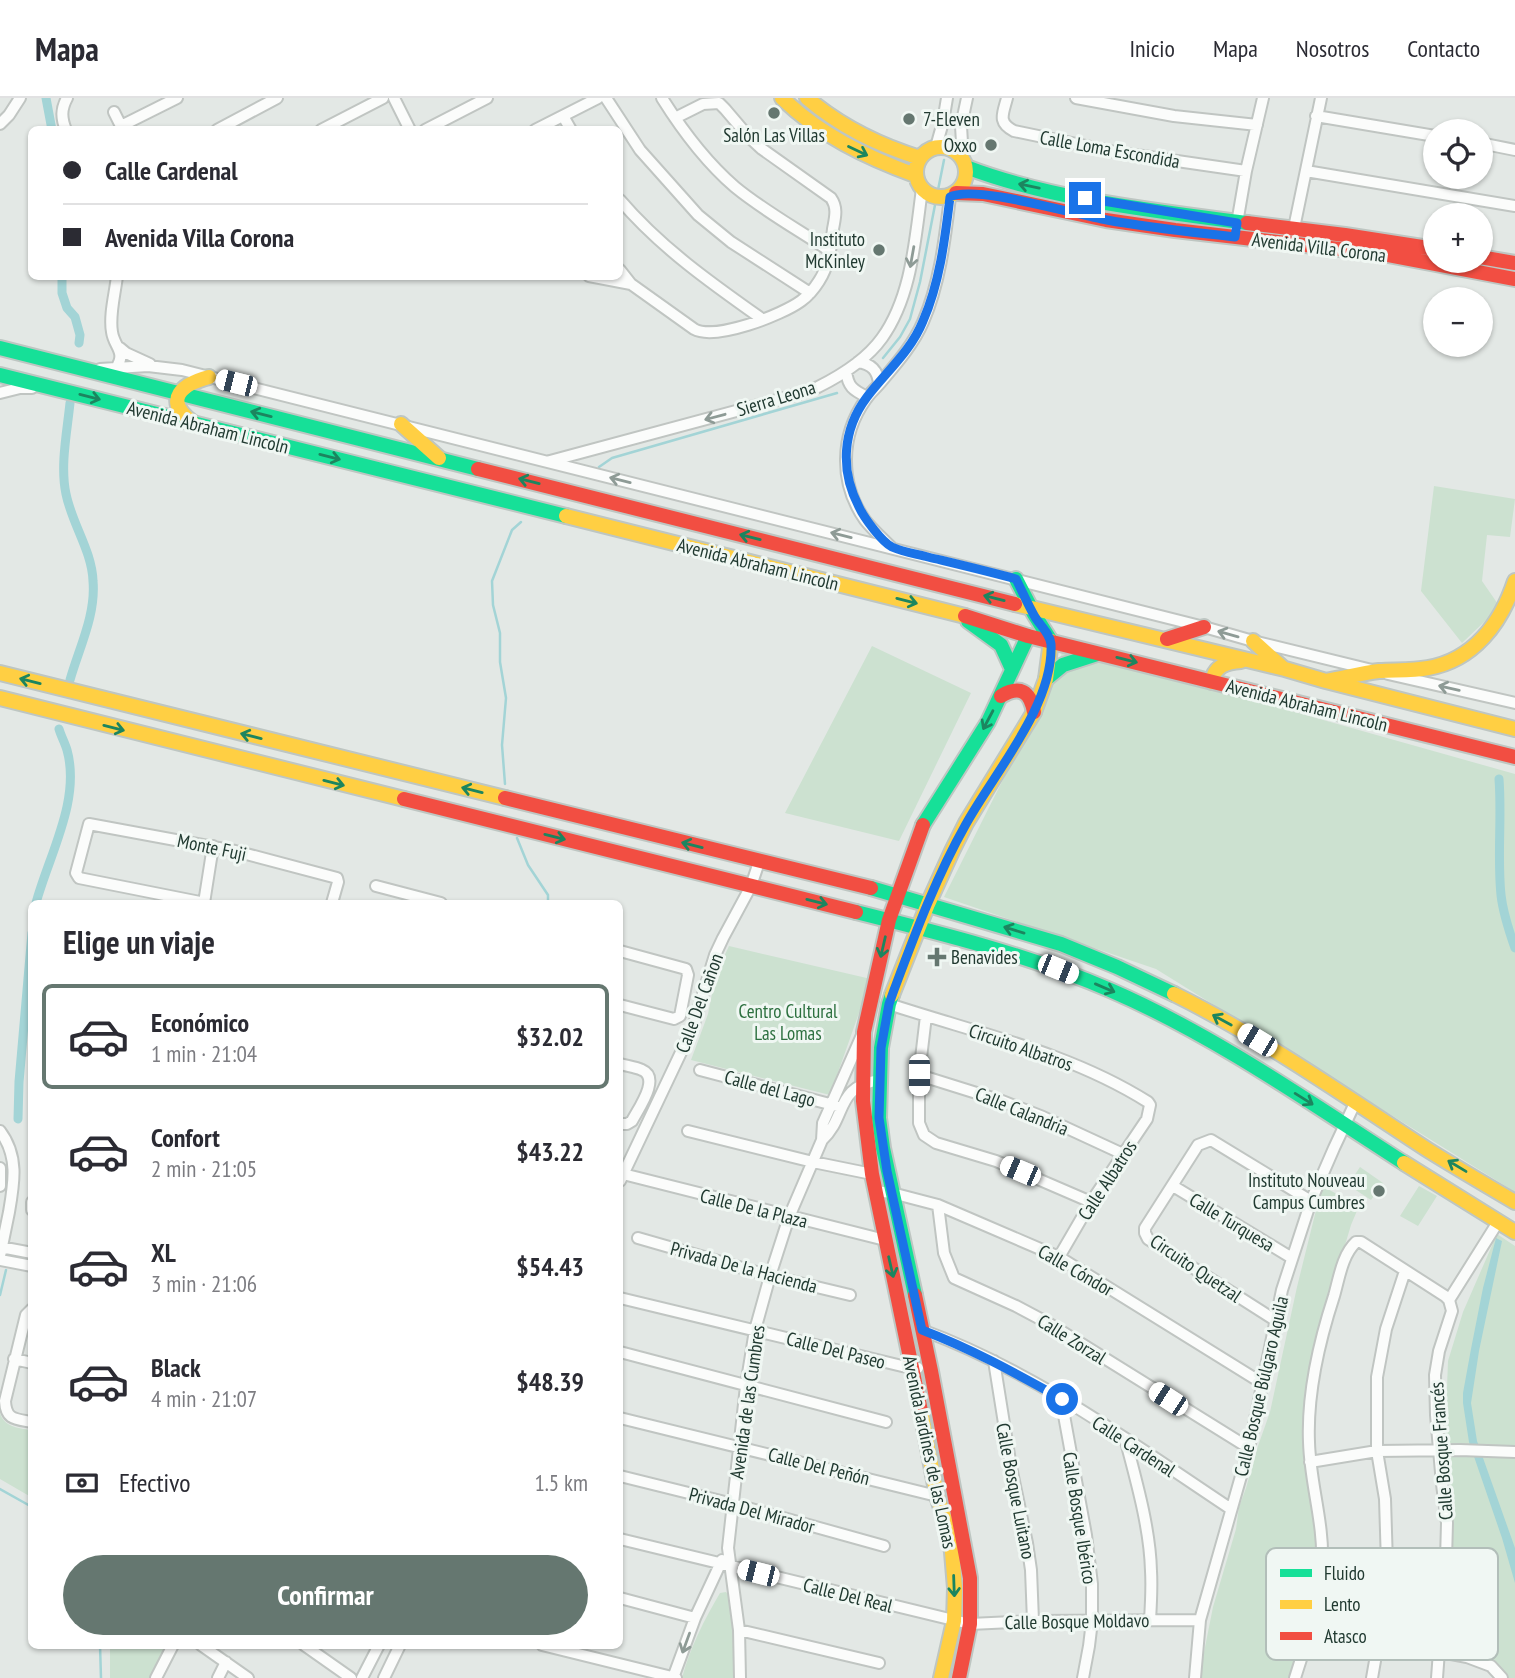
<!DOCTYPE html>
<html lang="es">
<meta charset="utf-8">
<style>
body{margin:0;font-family:"PT Sans Narrow",sans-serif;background:#f7f7f7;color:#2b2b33;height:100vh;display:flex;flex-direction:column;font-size:26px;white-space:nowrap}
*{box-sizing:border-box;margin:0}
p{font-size:23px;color:#7c7c81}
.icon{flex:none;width:38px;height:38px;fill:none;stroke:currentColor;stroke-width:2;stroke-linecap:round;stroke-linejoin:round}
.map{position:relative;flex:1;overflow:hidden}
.side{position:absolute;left:28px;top:802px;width:595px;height:749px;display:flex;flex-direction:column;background:#fff;border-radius:10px;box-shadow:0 2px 5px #0004}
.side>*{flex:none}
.top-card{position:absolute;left:28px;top:28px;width:595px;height:154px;border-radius:10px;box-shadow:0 2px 5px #0004;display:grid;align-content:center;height:154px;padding:0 35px;background:#fff}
.fabs{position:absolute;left:1423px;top:21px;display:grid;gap:14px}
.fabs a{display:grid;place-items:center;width:70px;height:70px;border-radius:50%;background:#fff;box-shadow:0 2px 5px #0004;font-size:35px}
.end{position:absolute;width:32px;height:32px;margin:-16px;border:9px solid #1a73e8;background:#fff;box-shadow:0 0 0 4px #fff}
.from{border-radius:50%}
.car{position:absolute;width:21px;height:42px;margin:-21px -10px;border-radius:9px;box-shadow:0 0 5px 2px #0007;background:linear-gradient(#fff 24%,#345 0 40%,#fff 0 76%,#345 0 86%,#fff 0)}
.top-card b{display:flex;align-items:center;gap:24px;height:66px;font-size:26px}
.top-card b+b{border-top:2px solid #e1e1e2}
.top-card i{width:18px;height:18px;background:#2b2b33}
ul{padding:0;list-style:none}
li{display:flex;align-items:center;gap:21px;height:105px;margin:0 14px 10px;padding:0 21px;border:4px solid transparent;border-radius:10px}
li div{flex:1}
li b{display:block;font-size:26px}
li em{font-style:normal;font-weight:800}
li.selected{border-color:#657770}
li>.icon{width:63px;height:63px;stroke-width:1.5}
h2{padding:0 35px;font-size:32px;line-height:84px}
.pay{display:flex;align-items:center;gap:18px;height:77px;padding:0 35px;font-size:26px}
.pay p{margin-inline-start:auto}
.cta{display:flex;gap:14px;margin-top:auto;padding:14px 35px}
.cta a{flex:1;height:80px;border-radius:42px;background:#657770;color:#fff;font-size:28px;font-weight:800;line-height:80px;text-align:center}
header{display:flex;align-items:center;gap:42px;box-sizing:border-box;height:98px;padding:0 35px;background:#fff;border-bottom:2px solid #e1e1e2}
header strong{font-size:33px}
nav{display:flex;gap:38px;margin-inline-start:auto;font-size:24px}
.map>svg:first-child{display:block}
.green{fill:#cce1d0}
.water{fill:#a3d4d6}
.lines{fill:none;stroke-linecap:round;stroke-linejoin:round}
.stream{stroke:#a3d4d6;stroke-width:2.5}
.canal{stroke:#a3d4d6;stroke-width:9}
.street-casing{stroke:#c0c5c2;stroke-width:14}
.fast-casing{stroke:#bec6c2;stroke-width:18}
.slow-casing{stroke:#bec6c2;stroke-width:18}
.jam-casing{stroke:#bec6c2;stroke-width:18}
.street{stroke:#fbfcfb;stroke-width:10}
.fast{stroke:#16e098;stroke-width:14}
.slow{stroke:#ffcf43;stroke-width:14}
.jam{stroke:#f24e42;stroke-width:14}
.oneway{stroke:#1c855f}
.oneway2{stroke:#8e9b96}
.route{stroke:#1a73e8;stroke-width:9}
.poi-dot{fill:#657770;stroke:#f0f7f3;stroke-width:2.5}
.labels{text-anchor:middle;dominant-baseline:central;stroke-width:6;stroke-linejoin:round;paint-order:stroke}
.poi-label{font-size:19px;fill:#213a31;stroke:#f0f7f3;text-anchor:end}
.street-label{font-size:19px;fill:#213a31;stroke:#f0f7f3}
.park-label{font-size:19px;fill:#2c703f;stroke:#f0f7f3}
.key{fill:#f0f7f3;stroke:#b2beb9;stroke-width:2}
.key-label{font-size:19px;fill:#213a31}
</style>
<header>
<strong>Mapa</strong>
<nav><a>Inicio</a><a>Mapa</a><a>Nosotros</a><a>Contacto</a></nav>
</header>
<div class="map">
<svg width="1515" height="1580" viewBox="0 0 1515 1580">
<rect width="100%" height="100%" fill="#e3e8e5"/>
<path class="green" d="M1434 388 1515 401 1510 439 1487 437 1482 483 1500 509 1462 545 1421 493Z
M872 548 971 595 899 743 785 715Z
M1064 549 1515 676V1094L1156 871 944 799 1050 588Z
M729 848 871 881 830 997 691 962 708 916 716 876Z
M1360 1069 1383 1085 1371 1102 1348 1087Z
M1322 1088 1359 1108 1351 1127 1328 1204 1306 1297 1304 1366 1317 1422 1316 1478 1314 1491 1289 1580H1201L1203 1559 1213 1509 1236 1431 1239 1409 1246 1390 1258 1348 1270 1314 1297 1189Z
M1419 1088 1437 1098 1418 1128 1400 1118Z
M1497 1136 1515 1148V1580H1506C1496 1559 1466 1560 1449 1546L1454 1464 1445 1343 1448 1263 1463 1214Z
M0 1315C4 1329 18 1330 31 1332V1399L0 1381Z
M726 1494 730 1499 737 1580H682C690 1550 704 1522 720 1495Z
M110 1547H168L152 1580H110Z"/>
<path class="water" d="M1496 1140 1502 1143 1479 1253 1471 1305 1477 1343 1515 1450V1485L1502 1440 1469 1344 1463 1305V1295L1471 1251 1483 1190Z"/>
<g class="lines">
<path class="stream" d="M938 92 944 62
M883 260 900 239 910 221 920 184 935 107
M599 369 612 360 837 295
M505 686 502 647 506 600 500 564V535L493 507 492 483 512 432 521 424
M517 740 528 767 548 797V805
M0 1197 6 1172
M0 1391 32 1409
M100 1547 101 1580"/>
<path class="canal" d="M46 0 52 32
M62 178V195L67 210 75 219 80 237 79 245
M70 582C79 550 96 517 93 483 92 453 72 426 66 396 60 368 67 334 70 305
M1499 681C1502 720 1497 758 1501 797 1503 815 1509 833 1515 850
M36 805C49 757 81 702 67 652 65 645 61 638 59 631
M18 1021 19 984 32 835"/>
<defs>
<path id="street" d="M394 0 410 32
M606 0 640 52 698 117 731 144 810 195
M662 0C682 32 706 64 735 89 764 113 799 132 830 153
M1007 0C1003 16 997 24 1014 33L1115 54 1246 73
M1076 0 1174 18 1257 27
M114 14 123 32
M563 18 571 32
M1316 18 1435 38
M0 26 9 17 20 0
M121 28 177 0
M66 32C61 20 61 11 67 0
M217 32 277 0
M321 32 383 0
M425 32 487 0
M535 32 598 0
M1480 45 1515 52
M936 49 943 24 947 0
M963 61 961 28 967 0
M1306 73 1515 108
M620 102C660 149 711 185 762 221
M1294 130 1321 0
M1236 131 1246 73 1263 0
M620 172 631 186 694 231C715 243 782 217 801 203 808 198 814 191 819 183 829 168 831 149 833 131 835 120 838 110 831 100L762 51 748 38 725 11 719 5 703 6 675 20
M589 178 631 186
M120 250 126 255 150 266
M858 264C872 266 878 273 879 286
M116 270C127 254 114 249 112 234 109 217 115 196 117 178
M100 271 148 268 182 272 1204 529 1253 543 1372 572
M846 273C848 289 853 292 867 299
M0 295 20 290H32
M550 363 788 299C798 296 809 293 818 289 842 277 867 261 882 240 912 198 915 141 922 91
M891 449C882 440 872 431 865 422 839 385 840 337 866 301 870 295 875 291 880 285 896 266 913 247 923 224 940 185 945 140 950 99
M1388 576 1515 605
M376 788 441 805
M204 805 213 748
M205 805 79 780 76 775 89 726 235 753 337 780 338 784 332 805
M620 853 686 871 688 877 680 918 674 921 620 907
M889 906C976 935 1069 954 1148 1004L1150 1007 1147 1021 1091 1104 1059 1159
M926 918 919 977V1025L924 1037 936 1045 996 1063 1091 1104
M620 966C627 968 636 969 642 972 661 980 638 1011 632 1023L627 1026H620
M700 972 841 1009
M919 977 1002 1003 1043 1019 1123 1056
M0 1033C19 1058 14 1085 9 1114 6 1128 3 1143 0 1158
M688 1033 813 1064 872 1076
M822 1042C848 1018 834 989 880 982
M0 1070V1088
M623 1076 885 1142
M620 1083 693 929 715 857 723 840 751 788 759 764
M1173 1088 1292 1160
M875 1093 892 1095 938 1107 1059 1159 1262 1285
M32 1104V1112
M938 1107 944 1155 954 1180 1016 1208 1048 1225 1249 1350
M638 1140 770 1178 850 1197
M0 1149 32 1155
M0 1162 32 1168
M620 1200 902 1268 918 1270
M1449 1202 1498 1124
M32 1211 26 1217 5 1303C6 1322 15 1321 32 1324
M1275 1222 1148 1141 1145 1135V1130L1198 1047 1211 1042 1311 1103
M922 1232C1034 1273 1133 1346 1231 1411
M620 1254 886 1324
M14 1261 32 1265
M994 1263 1011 1369 1027 1445 1031 1472 1033 1523
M1061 1301 1086 1437 1092 1486V1523L1089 1548 1083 1580
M620 1320 937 1398
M1125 1340C1136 1382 1150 1430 1151 1473 1152 1489 1151 1506 1150 1522
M1310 1364 1377 1353 1460 1352 1515 1354
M620 1378 733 1406 884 1448
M620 1441 970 1526 1033 1523 1200 1522
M620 1500 695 1520
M1309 1529 1467 1559 1491 1568 1502 1580
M739 1532 879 1565
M201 1547 248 1580
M304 1547 351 1580
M542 1547 676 1580
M156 1580 173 1547
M218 1580 226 1564
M362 1580 379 1547
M384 1580 400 1547
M673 1580 695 1520 722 1462
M740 1580 739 1532 728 1450 746 1288 755 1232 770 1178 789 1119 822 1042 823 1025 862 937
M1195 1580 1200 1522 1249 1350 1282 1192 1311 1103 1334 1050 1355 1005
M1295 1580C1306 1545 1321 1502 1322 1466 1324 1425 1310 1385 1309 1344 1307 1295 1319 1244 1334 1198 1339 1181 1342 1157 1356 1144H1361L1445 1198 1449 1202 1452 1213 1439 1253 1435 1277 1436 1317 1442 1386 1447 1425 1445 1498 1439 1553 1437 1580
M1372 1580 1385 1506 1387 1466 1385 1401 1377 1353V1279L1386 1231 1405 1173"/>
<path id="fast" d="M966 69C1053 102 1155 113 1247 125
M0 250 478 371
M0 277 566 418
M1016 481 1034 516 1051 543
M968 523 1001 547 1012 571
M1046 581 1063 567 1097 556
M923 727 988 624 1028 538
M871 790 1061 846 1117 869 1174 896
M856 814C940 835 1032 858 1110 892 1214 937 1309 1004 1404 1065
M892 897 889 906 881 950 879 1020 883 1050 915 1197"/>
<path id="slow" d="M782 0C820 37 866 59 915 77
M807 0C841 29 878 47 920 60
M916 74a25 25 0 1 1 50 0a25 25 0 1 1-50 0Z
M192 324C162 301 183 286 209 279
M401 326 439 360
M566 418 965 518
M1015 506 1285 571 1326 583 1515 631
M1253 543 1283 570
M0 575 505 700
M1326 583C1344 580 1361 575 1379 573 1395 572 1412 573 1428 570 1474 562 1501 525 1515 483
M1212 584C1214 568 1226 564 1241 563
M0 600 404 701
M1174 896C1263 940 1345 998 1428 1052 1457 1070 1486 1087 1515 1104
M892 897 928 806 952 753 966 725 1034 614 1046 581 1051 543
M1404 1065 1515 1134
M921 1313 937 1398 947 1428 952 1454 955 1490 954 1523 941 1580"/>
<path id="jam" d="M956 95 983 96 1106 122 1175 132 1383 156 1515 181
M1247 125 1345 137 1435 151
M1480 159 1515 165
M478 371 1015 506
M965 518 1028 538 1515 659
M1167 541 1204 529
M1001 598C1020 587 1030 593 1034 614
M505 700 871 790
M404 701 856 814
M915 1197 931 1273 970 1480V1526L959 1580
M921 1313 872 1076 863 1003 864 934 889 822 923 727"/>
</defs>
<use href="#street" class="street-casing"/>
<use href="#fast" class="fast-casing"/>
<use href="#slow" class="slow-casing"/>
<use href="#jam" class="jam-casing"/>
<use href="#street" class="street"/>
<use href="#fast" class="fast"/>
<use href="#slow" class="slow"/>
<use href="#jam" class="jam"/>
</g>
<defs><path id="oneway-shaft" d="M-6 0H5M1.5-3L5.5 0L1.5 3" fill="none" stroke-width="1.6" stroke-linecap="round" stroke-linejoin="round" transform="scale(1.75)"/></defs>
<g class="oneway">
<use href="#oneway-shaft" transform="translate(858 53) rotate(25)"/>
<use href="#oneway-shaft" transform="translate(1029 88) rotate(-168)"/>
<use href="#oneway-shaft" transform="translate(90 299) rotate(14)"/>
<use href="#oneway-shaft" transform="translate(261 316) rotate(-166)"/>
<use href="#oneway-shaft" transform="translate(330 359) rotate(14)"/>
<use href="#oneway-shaft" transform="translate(529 383) rotate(-166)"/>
<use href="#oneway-shaft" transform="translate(750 439) rotate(-166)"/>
<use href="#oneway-shaft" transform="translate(994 500) rotate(-166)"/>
<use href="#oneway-shaft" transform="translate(907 503) rotate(14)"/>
<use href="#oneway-shaft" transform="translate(1127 562) rotate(14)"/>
<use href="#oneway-shaft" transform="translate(30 583) rotate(-166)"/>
<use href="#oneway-shaft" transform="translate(988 622) rotate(118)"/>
<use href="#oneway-shaft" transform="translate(114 630) rotate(14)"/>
<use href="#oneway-shaft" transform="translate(251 638) rotate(-166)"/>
<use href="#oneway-shaft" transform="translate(334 685) rotate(14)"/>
<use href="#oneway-shaft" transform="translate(472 692) rotate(-166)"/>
<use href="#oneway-shaft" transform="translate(555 739) rotate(14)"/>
<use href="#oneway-shaft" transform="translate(692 747) rotate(-166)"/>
<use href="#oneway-shaft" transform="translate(817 804) rotate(14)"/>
<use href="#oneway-shaft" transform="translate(1014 832) rotate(-163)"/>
<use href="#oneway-shaft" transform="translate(883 849) rotate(103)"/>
<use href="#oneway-shaft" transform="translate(1105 890) rotate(23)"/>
<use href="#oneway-shaft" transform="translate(1222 922) rotate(-151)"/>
<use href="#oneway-shaft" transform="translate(1304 1001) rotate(32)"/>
<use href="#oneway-shaft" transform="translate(1457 1068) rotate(-149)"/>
<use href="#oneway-shaft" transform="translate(891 1169) rotate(77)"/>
<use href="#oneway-shaft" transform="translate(954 1488) rotate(88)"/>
</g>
<g class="oneway2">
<use href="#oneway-shaft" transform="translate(912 159) rotate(100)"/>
<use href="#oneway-shaft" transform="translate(715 319) rotate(165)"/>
<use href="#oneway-shaft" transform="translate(620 382) rotate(-166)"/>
<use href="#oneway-shaft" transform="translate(841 437) rotate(-166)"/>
<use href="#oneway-shaft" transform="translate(1228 536) rotate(-164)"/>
<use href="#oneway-shaft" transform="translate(1449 590) rotate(-167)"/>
<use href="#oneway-shaft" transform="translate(686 1545) rotate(110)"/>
</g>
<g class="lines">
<path class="route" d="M1062 1301C1015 1275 972 1251 922 1232L887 1073 879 1020 881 950 889 906 894 892C915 836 936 779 966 726 994 675 1054 607 1051 546 1050 536 1040 527 1035 519 1028 507 1022 493 1016 481 987 473 957 466 928 459 917 456 903 454 892 449 882 444 864 420 859 409 840 373 842 332 867 299 886 274 911 253 923 223 940 184 945 140 950 99 974 86 1076 117 1107 122 1150 130 1192 134 1235 139L1237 125 1085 100"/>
</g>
<g class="poi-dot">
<circle cx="774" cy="15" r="7"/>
<circle cx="909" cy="21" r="7"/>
<circle cx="991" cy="47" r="7"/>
<circle cx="879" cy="152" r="7"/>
<path d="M933.5 848.5h7v7h7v7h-7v7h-7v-7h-7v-7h7z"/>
<circle cx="1379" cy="1093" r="7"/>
</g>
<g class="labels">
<g class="poi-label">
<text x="923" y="21" text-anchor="start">7-Eleven</text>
<text x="774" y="37" text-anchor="middle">Salón Las Villas</text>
<text x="977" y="47">Oxxo</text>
<text x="865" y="141">Instituto<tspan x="865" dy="22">McKinley</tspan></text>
<text x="951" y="859" text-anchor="start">Benavides</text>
<text x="1365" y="1082">Instituto Nouveau<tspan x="1365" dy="22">Campus Cumbres</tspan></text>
</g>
<g class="street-label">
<text transform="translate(1110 51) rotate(10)">Calle Loma Escondida</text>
<text transform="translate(1319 149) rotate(7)">Avenida Villa Corona</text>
<text transform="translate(776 300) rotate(-17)">Sierra Leona</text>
<text transform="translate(208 329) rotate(14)">Avenida Abraham Lincoln</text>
<text transform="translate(758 466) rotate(14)">Avenida Abraham Lincoln</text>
<text transform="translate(1307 607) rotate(14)">Avenida Abraham Lincoln</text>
<text transform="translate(212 749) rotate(12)">Monte Fuji</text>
<text transform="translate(699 905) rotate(-70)">Calle Del Cañon</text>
<text transform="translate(1021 949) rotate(19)">Circuito Albatros</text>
<text transform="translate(770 990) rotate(15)">Calle del Lago</text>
<text transform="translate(1022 1013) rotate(22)">Calle Calandria</text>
<text transform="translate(1107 1082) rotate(-57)">Calle Albatros</text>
<text transform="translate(754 1110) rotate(14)">Calle De la Plaza</text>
<text transform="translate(1232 1124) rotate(31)">Calle Turquesa</text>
<text transform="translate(744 1169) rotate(15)">Privada De la Hacienda</text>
<text transform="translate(1196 1170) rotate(34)">Circuito Quetzal</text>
<text transform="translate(1076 1172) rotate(30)">Calle Cóndor</text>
<text transform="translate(1072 1241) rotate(32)">Calle Zorzal</text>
<text transform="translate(836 1252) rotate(14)">Calle Del Paseo</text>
<text transform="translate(1261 1288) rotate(-77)">Calle Bosque Búlgaro Aguila</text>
<text transform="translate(747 1304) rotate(-82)">Avenida de las Cumbres</text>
<text transform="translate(1134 1348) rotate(33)">Calle Cardenal</text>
<text transform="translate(1441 1353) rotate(-94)">Calle Bosque Francés</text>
<text transform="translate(930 1354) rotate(78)">Avenida Jardines de las Lomas</text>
<text transform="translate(819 1368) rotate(14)">Calle Del Peñón</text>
<text transform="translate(1016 1393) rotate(79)">Calle Bosque Luitano</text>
<text transform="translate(752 1412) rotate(15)">Privada Del Mirador</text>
<text transform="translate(1080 1420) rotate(81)">Calle Bosque Ibérico</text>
<text transform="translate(848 1497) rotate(14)">Calle Del Real</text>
<text transform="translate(1077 1523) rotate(-1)">Calle Bosque Moldavo</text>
</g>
<g class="park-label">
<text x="788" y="913">Centro Cultural<tspan x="788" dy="22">Las Lomas</tspan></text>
</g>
</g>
<rect x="1266" y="1450" width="232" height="112" rx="10" class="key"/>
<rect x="1280" y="1471" width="32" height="8" fill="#16e098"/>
<rect x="1280" y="1502" width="32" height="9" fill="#ffcf43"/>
<rect x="1280" y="1534" width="32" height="8" fill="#f24e42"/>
<g class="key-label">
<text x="1324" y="1482">Fluido</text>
<text x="1324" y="1513">Lento</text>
<text x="1324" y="1545">Atasco</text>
</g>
</svg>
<div class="fabs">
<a><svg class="icon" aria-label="locate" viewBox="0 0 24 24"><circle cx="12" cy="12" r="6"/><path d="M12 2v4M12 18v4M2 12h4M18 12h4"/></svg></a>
<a>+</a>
<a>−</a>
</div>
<i class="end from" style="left:1062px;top:1301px"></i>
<i class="end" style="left:1085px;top:100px"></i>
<i class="car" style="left:236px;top:285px;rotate:284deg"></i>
<i class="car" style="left:1058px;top:871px;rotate:112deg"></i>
<i class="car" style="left:1257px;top:942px;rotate:301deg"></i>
<i class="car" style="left:919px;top:977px;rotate:180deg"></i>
<i class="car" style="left:1020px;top:1073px;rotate:293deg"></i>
<i class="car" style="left:1168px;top:1301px;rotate:303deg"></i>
<i class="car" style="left:758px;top:1475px;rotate:284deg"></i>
<div class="top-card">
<b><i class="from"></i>Calle Cardenal</b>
<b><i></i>Avenida Villa Corona</b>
</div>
<section class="side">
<h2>Elige un viaje</h2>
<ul>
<li class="selected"><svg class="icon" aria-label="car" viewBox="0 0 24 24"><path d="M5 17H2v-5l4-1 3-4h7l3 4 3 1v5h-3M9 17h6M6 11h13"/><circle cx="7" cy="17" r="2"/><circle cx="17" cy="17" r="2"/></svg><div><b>Económico</b><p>1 min · 21:04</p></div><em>$32.02</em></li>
<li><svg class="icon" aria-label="car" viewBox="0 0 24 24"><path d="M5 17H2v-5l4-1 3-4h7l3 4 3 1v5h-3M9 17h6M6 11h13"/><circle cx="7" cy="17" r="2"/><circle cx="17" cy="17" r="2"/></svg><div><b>Confort</b><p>2 min · 21:05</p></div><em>$43.22</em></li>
<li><svg class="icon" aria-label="car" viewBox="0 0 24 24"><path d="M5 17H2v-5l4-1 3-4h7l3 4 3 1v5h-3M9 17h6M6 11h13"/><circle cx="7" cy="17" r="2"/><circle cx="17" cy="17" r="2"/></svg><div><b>XL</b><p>3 min · 21:06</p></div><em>$54.43</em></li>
<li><svg class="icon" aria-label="car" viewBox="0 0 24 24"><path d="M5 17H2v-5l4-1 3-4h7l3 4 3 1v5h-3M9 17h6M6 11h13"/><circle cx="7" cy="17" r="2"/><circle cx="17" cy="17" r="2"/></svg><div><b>Black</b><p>4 min · 21:07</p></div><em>$48.39</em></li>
</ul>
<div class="pay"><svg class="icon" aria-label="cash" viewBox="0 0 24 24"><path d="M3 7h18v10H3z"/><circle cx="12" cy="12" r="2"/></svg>Efectivo<p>1.5 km</p></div>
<div class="cta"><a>Confirmar</a></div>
</section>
</div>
